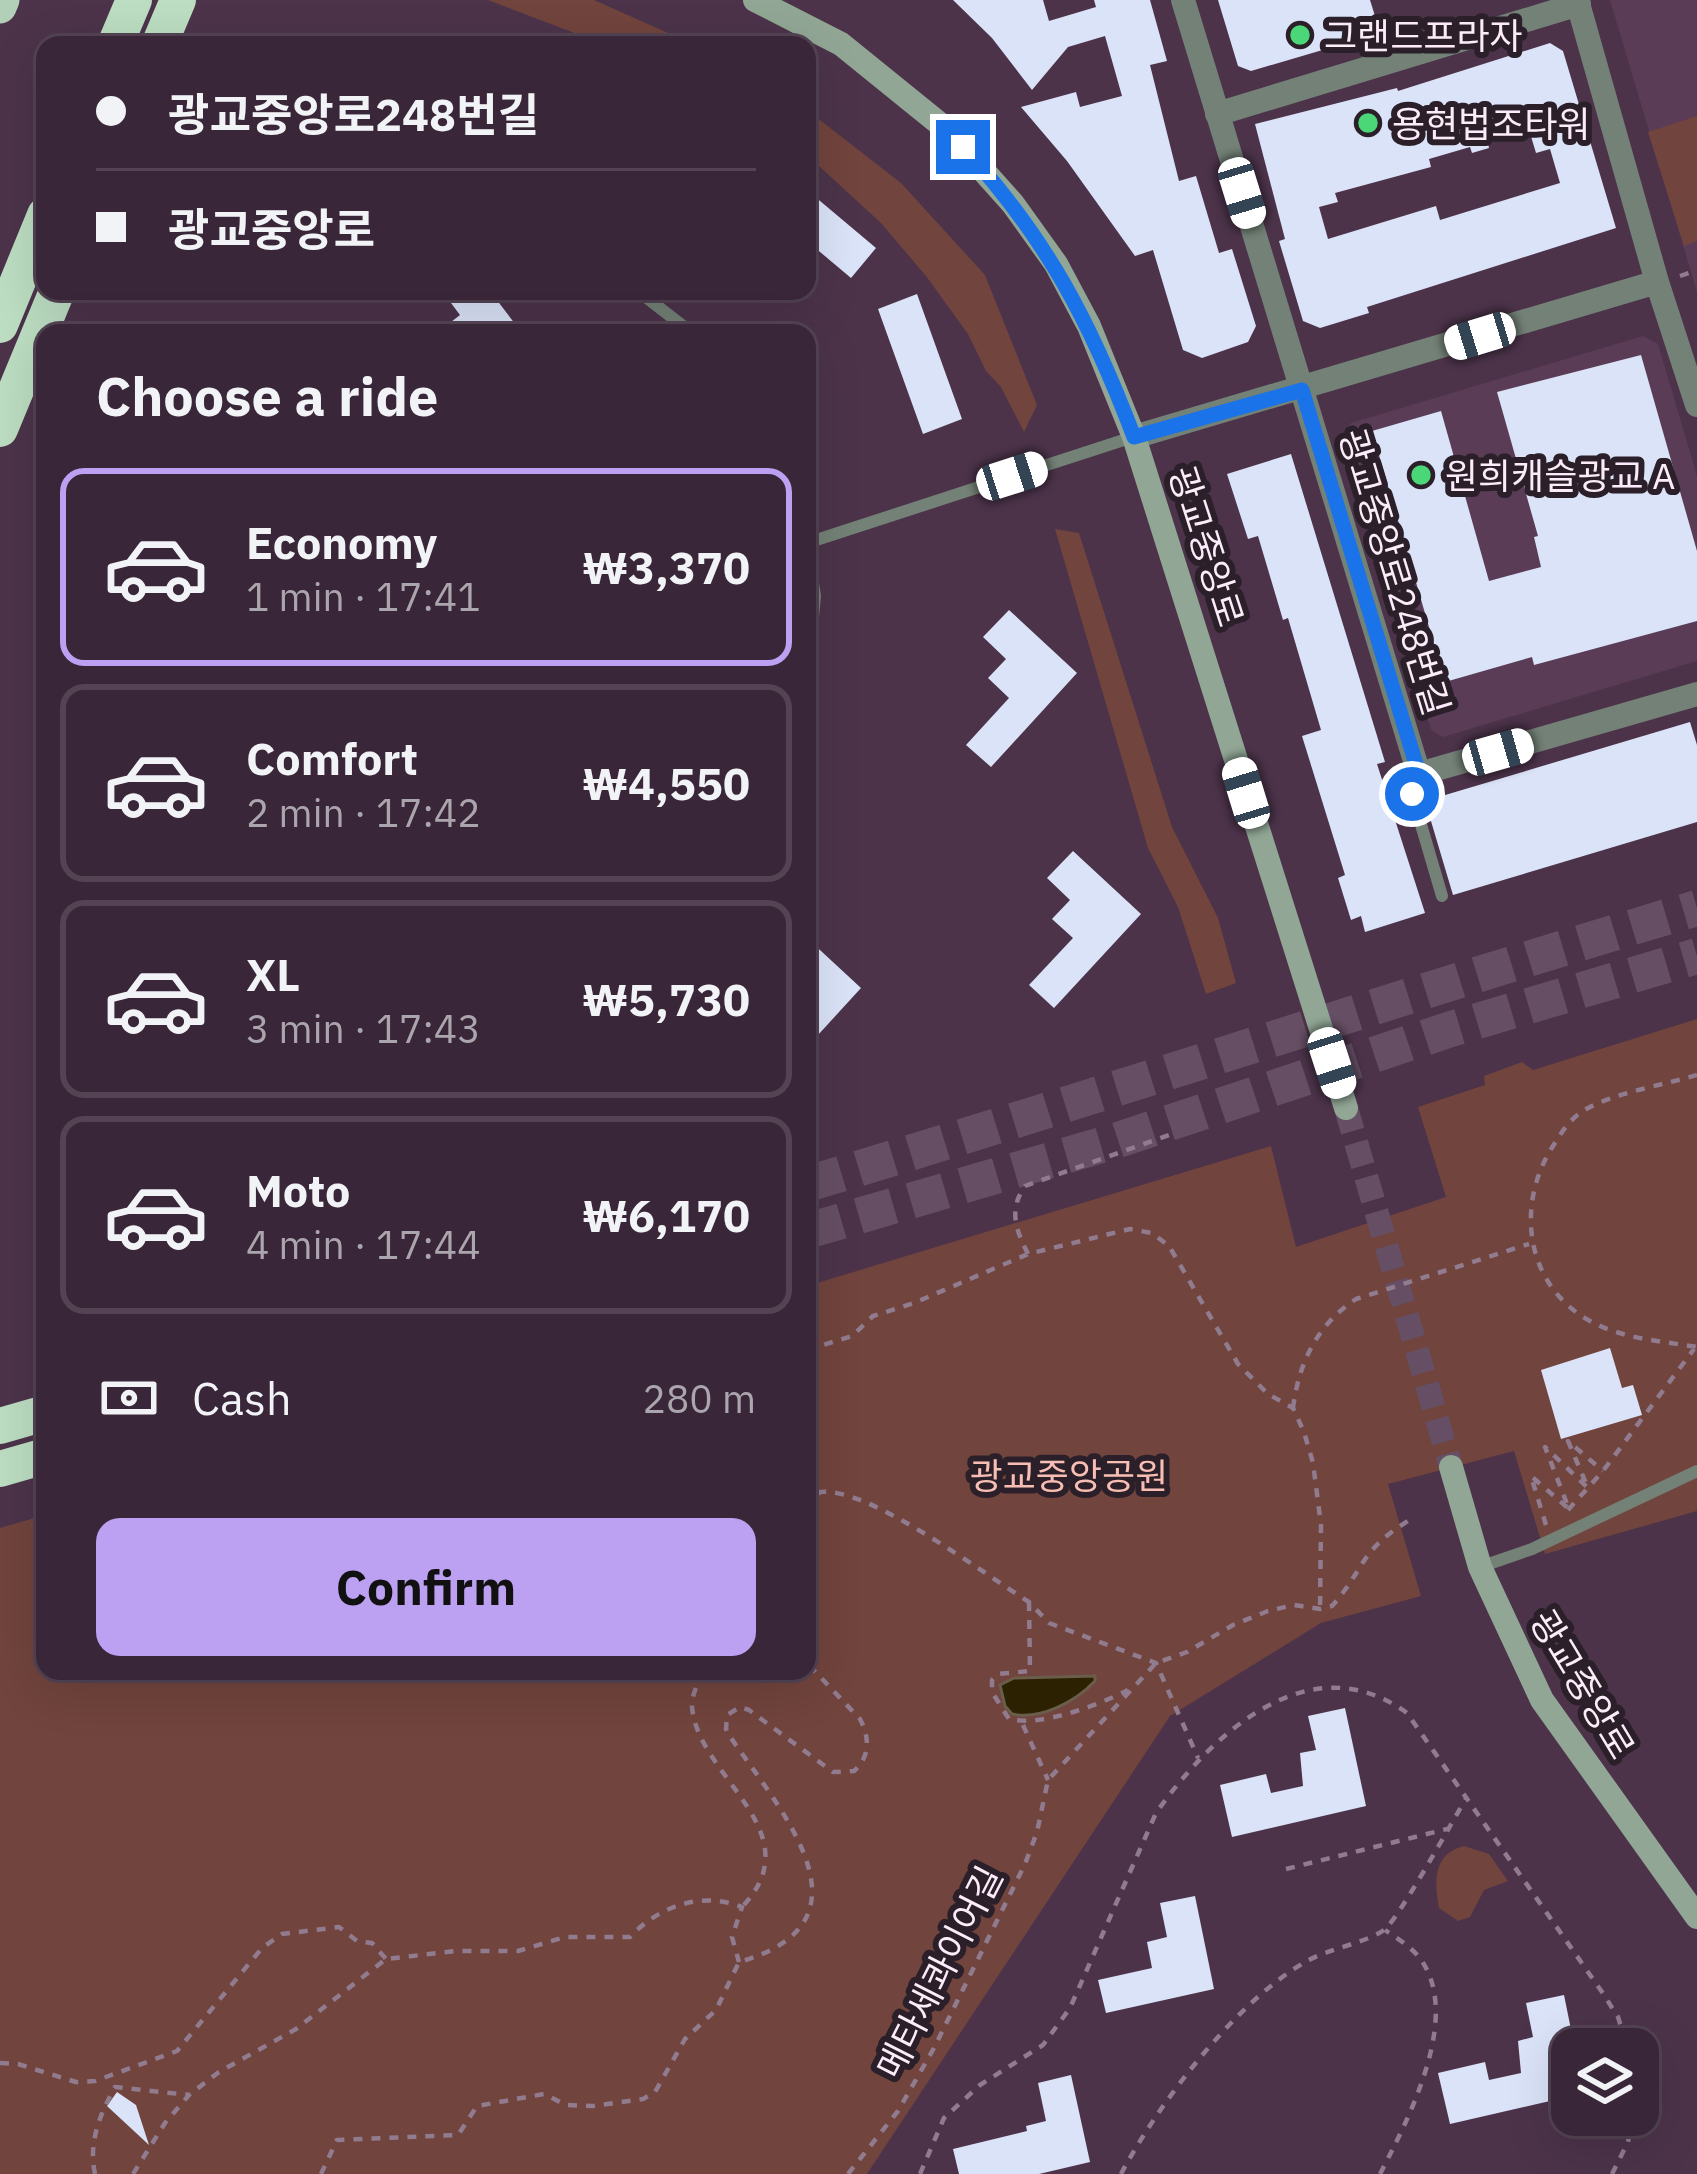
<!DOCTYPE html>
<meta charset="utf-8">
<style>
body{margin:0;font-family:"IBM Plex Sans","Noto Sans KR",sans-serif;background:#443243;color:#f1f3f6;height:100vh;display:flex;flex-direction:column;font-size:45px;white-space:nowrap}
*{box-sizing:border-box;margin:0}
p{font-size:39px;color:#aba5ae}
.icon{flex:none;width:66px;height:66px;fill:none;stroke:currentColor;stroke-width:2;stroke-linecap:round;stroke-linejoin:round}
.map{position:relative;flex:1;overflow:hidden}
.panel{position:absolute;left:36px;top:324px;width:780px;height:1356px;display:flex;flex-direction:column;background:#392638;border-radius:24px;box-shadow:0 12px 48px #0002,0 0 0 3px #534353}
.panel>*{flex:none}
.hud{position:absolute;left:36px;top:36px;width:780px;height:264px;border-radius:24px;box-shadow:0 12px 48px #0002,0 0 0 3px #534353;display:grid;align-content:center;height:264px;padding:0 60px;background:#392638}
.buttons{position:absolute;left:1551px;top:2028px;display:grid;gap:24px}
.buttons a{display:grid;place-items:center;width:108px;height:108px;border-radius:24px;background:#392638;box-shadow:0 12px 48px #0002,0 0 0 3px #534353;font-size:60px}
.end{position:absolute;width:54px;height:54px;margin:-27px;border:15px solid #1a73e8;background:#fff;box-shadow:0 0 0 6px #fff}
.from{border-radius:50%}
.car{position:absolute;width:36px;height:72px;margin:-36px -18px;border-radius:15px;box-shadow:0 0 9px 3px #0007;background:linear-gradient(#fff 24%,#345 0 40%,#fff 0 76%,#345 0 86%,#fff 0)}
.hud b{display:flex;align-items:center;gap:42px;height:114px;font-size:45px}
.hud b+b{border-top:3px solid #534353}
.hud i{width:30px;height:30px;background:#f1f3f6}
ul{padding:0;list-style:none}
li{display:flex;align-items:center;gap:36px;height:198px;margin:0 24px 18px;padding:0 36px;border:6px solid #534353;border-radius:24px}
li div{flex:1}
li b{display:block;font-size:45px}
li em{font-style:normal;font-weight:700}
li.selected{border-color:#bca0f2}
li>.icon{width:108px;height:108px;stroke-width:1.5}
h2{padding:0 60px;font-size:54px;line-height:144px}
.pay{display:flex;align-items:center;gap:30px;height:132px;padding:0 60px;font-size:45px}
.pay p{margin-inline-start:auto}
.button{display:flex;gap:24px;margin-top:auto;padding:24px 60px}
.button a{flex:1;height:138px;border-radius:24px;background:#bca0f2;color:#111;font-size:48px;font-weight:700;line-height:138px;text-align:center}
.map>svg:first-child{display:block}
.built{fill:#5a3c57}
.green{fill:#71443d}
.water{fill:#2c2100;stroke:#6a5e4b;stroke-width:3}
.building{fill:#dbe3f8;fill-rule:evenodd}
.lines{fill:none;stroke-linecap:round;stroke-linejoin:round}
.secondary-tunnel{stroke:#664f64;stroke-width:24;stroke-dasharray:24 12;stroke-linecap:butt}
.motorway-tunnel{stroke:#664f64;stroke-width:36;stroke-dasharray:36 18;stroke-linecap:butt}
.path{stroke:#917b8f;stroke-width:4.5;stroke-dasharray:9 9;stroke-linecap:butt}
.service{stroke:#738176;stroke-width:12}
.minor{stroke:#738176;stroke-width:24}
.secondary{stroke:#91a695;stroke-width:24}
.trunk{stroke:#b2d0b8;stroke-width:33}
.motorway{stroke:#bcddc2;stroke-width:36}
.route{stroke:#1a73e8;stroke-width:15}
.poi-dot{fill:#4bd677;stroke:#2b202a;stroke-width:4.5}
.labels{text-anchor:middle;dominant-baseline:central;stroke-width:12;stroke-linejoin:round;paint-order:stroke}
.poi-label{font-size:36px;fill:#fcebf9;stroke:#2b202a;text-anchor:start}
.street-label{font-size:36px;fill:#fcebf9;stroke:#2b202a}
.park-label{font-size:36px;fill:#f8beb3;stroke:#2b202a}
</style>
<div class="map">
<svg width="1697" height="2174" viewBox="0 0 1697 2174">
<rect width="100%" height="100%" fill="#4c334a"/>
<path class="built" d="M1610 0H1697V292Z
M1643 336 1658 344 1697 476V661L1443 737 1431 730 1344 437 1351 423Z"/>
<path class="green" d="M488 0H594L695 45H606Z
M807 110 901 183 985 275 1037 405 1024 432 1001 387 986 371 968 334 926 276 881 223 807 155Z
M1697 116V241L1684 246 1648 132Z
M1055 529 1079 533 1172 827 1218 918 1236 983 1206 994 1178 907 1148 848Z
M1697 1019V1511L1545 1554 1514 1451 1388 1484 1421 1596 1321 1623 1170 1716 867 2174H0V1528L45 1515V1671H807V1286L1271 1146 1296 1247 1446 1197 1418 1107 1485 1085 1484 1076 1522 1062 1533 1070Z
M1464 1846 1489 1854 1508 1881 1484 1890 1470 1917 1458 1921 1439 1908C1434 1881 1433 1854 1464 1846Z"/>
<path class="water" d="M1095 1676V1681C1075 1702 1041 1720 1012 1714L1005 1706 1000 1685 1014 1678Z"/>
<path class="building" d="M953 0H1043L1049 21 1096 7 1094 0H1150L1167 61 1150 65 1179 181 1196 176 1219 253 1232 249 1256 326 1248 342 1202 358 1183 350 1153 250 1135 256 1067 161 1021 107 1076 92 1080 107 1122 96 1105 36 1068 47 1032 90 992 38Z
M1218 0H1370L1380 32 1373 35 1366 28H1359L1353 41 1251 71 1238 66Z
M1550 43 1563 51 1616 228 1367 307 1369 313 1320 328 1303 321 1279 241 1285 239 1255 124 1397 88 1398 91ZM1527 123 1536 153 1550 149 1560 183 1440 220 1436 206 1328 239 1319 207 1338 202 1335 193 1431 167 1429 159 1470 147 1472 153 1489 148 1486 136Z
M807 190 876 248 851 278 807 241Z
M442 291H490L522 333H437L460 315Z
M917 294 962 419 923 434 878 309Z
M1641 355 1697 551V621L1534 665 1532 657 1445 682 1372 431 1441 411 1489 581 1541 567 1534 537 1538 536 1497 392Z
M1291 454 1385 762 1377 764 1425 913 1365 932 1361 916 1351 920 1338 878 1345 875 1302 736 1321 730 1288 618 1283 620 1258 536 1248 539 1227 474Z
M1009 610 1077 673 991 767 966 745 1009 698 988 678 1006 659 983 637Z
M1690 722 1697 745V822L1453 895 1425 801Z
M1073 851 1141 914 1054 1008 1029 985 1073 938 1052 919 1070 900 1047 878Z
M807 938 861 988 807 1047Z
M1610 1348 1622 1388 1633 1385 1642 1415 1561 1439 1541 1370Z
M1345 1708 1366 1806 1232 1837 1220 1785 1266 1774 1271 1793 1303 1786 1300 1753 1316 1750 1308 1716Z
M1195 1896 1214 1989 1106 2013 1098 1980 1152 1968 1147 1942 1167 1937 1160 1903Z
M1564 1995 1575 2049H1572V2096L1450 2124 1438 2073 1485 2062 1489 2080 1521 2073 1518 2041 1533 2037 1526 2003Z
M1071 2075 1090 2162 1039 2174H959L953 2149 1027 2131 1026 2126 1046 2121 1038 2083Z
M117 2092 136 2105 149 2145 107 2106Z"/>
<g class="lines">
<path class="secondary-tunnel" d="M1346 1108 1451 1467"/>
<path class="motorway-tunnel" d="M807 1184C1105 1095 1399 996 1697 908
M807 1231 1112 1142 1451 1029 1697 956"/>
<path class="path" d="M1680 276 1697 270
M1697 1075C1664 1085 1612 1093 1583 1111 1569 1120 1561 1133 1553 1146 1515 1205 1525 1285 1590 1321 1623 1339 1661 1341 1697 1347
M1028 1254C1016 1230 1008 1210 1025 1186L1172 1134
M807 1350 852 1336 873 1316 914 1303 1028 1254 1130 1229 1152 1233 1169 1246 1238 1364 1268 1394 1293 1408 1304 1432 1313 1463 1321 1525 1320 1609
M1293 1408C1299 1362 1317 1325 1356 1299L1529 1244
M807 1508 820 1492C868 1486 984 1574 1029 1602L1049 1623 1156 1663 1198 1758
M1568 1510 1603 1471 1694 1349
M1546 1525 1531 1476 1569 1509 1545 1447 1588 1488 1568 1441 1603 1471
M1029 1602 1030 1671 998 1674 992 1680V1692L1009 1719C1041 1727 1099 1705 1128 1690
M702 1671C699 1682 691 1696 692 1707 698 1778 814 1831 742 1907
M1023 1725 1048 1780
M1286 1869 1447 1829
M0 2063 18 2064 76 2082 95 2081 177 2051 262 1948 282 1934 339 1927 357 1941 372 1943 386 1959
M95 2174C88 2143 100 2114 115 2087L189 2095
M133 2174 165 2123 189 2095 219 2072 296 2029 386 1959 456 1951H518L565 1937H630C659 1906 702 1891 742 1907L732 1937 739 1962
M321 2174 337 2140 458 2135 477 2106 544 2094 566 2105 593 2106 643 2099 655 2092 685 2039 716 2010 739 1962C881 1922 781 1811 731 1738L726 1729 727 1715 740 1707 749 1710 833 1772 854 1771C870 1757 870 1738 860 1719L807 1663
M848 2174 898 2111 934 2048 1025 1864 1037 1832 1048 1780 1156 1663 1187 1652 1233 1625 1268 1611 1294 1605 1320 1609 1332 1606C1365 1569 1359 1551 1408 1521
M920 2174 944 2118 980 2085 1043 2045 1070 2008 1156 1813C1211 1735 1309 1642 1407 1713L1602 1992 1618 2017 1628 2049
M1121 2174C1158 2104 1237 2000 1307 1961 1328 1949 1368 1942 1384 1930 1398 1920 1453 1820 1467 1797
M1380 2174C1407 2122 1457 2026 1426 1968 1417 1950 1401 1941 1385 1930
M1612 2174 1628 2142 1633 2115"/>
<path class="service" d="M1363 38 1372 68
M638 291 692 333
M807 543 1133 437
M807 545 815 596 807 681
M1419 774 1412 794 1442 896
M1480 1567 1532 1549 1697 1471"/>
<path class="minor" d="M1183 0 1419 774 1697 694
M1577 0 1657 282 1697 405
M1217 114 1579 4
M1134 437 1657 282"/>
<path class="secondary" d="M755 0 841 44 946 129 1013 204 1056 264 1089 326 1134 437 1346 1108
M1451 1467 1480 1567 1542 1700 1697 1917"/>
<path class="trunk" d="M0 7 3 0"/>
<path class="motorway" d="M115 45 134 0
M159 45 178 0
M0 325 45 215
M0 429 57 291
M0 1426 45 1413
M0 1469 45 1456"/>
</g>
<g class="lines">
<path class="route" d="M963 147C1047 239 1090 321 1134 437L1302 390 1419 774 1412 794"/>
</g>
<g class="poi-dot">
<circle cx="1300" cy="35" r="12"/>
<circle cx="1368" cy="123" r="12"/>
<circle cx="1421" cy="475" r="12"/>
</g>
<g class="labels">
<g class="poi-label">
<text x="1324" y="35">그랜드프라자</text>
<text x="1392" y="123">용현법조타워</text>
<text x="1445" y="475">원희캐슬광교 A</text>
</g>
<g class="street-label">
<text transform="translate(1207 546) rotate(72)">광교중앙로</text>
<text transform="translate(1395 572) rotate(73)">광교중앙로248번길</text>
<text transform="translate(1583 1684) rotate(59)">광교중앙로</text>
<text transform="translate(939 1972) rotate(-63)">메타세콰이어길</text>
</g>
<g class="park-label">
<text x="1069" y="1475">광교중앙공원</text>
</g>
</g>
</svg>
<div class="buttons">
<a><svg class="icon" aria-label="layers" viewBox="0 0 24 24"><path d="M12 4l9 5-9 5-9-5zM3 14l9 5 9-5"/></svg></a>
</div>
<i class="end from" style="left:1412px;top:794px"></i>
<i class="end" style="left:963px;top:147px"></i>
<i class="car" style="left:1242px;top:193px;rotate:163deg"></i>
<i class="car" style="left:1480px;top:336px;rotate:253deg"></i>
<i class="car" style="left:1012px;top:476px;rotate:72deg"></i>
<i class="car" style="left:1498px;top:752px;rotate:74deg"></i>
<i class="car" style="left:1246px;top:793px;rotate:343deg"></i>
<i class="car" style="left:1332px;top:1063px;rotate:162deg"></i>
<div class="hud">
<b><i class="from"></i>광교중앙로248번길</b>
<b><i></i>광교중앙로</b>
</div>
<section class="panel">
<h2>Choose a ride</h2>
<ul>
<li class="selected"><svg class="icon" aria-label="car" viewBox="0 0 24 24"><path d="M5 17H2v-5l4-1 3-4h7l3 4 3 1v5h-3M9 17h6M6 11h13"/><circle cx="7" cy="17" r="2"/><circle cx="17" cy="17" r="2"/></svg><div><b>Economy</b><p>1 min · 17:41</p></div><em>₩3,370</em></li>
<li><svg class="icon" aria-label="car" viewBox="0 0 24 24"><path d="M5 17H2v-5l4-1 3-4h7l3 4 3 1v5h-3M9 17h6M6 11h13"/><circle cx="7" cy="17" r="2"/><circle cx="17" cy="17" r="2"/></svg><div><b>Comfort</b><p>2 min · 17:42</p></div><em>₩4,550</em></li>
<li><svg class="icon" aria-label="car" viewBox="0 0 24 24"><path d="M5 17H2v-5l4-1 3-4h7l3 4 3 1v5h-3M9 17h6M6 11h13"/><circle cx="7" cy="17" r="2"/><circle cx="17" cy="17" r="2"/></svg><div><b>XL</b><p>3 min · 17:43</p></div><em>₩5,730</em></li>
<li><svg class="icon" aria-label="car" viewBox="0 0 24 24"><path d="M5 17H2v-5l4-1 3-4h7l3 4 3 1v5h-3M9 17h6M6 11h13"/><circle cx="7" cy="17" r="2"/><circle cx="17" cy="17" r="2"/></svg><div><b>Moto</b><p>4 min · 17:44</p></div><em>₩6,170</em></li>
</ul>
<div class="pay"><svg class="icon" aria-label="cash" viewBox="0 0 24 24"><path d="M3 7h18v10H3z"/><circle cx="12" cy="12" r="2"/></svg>Cash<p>280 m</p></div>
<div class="button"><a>Confirm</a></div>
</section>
</div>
